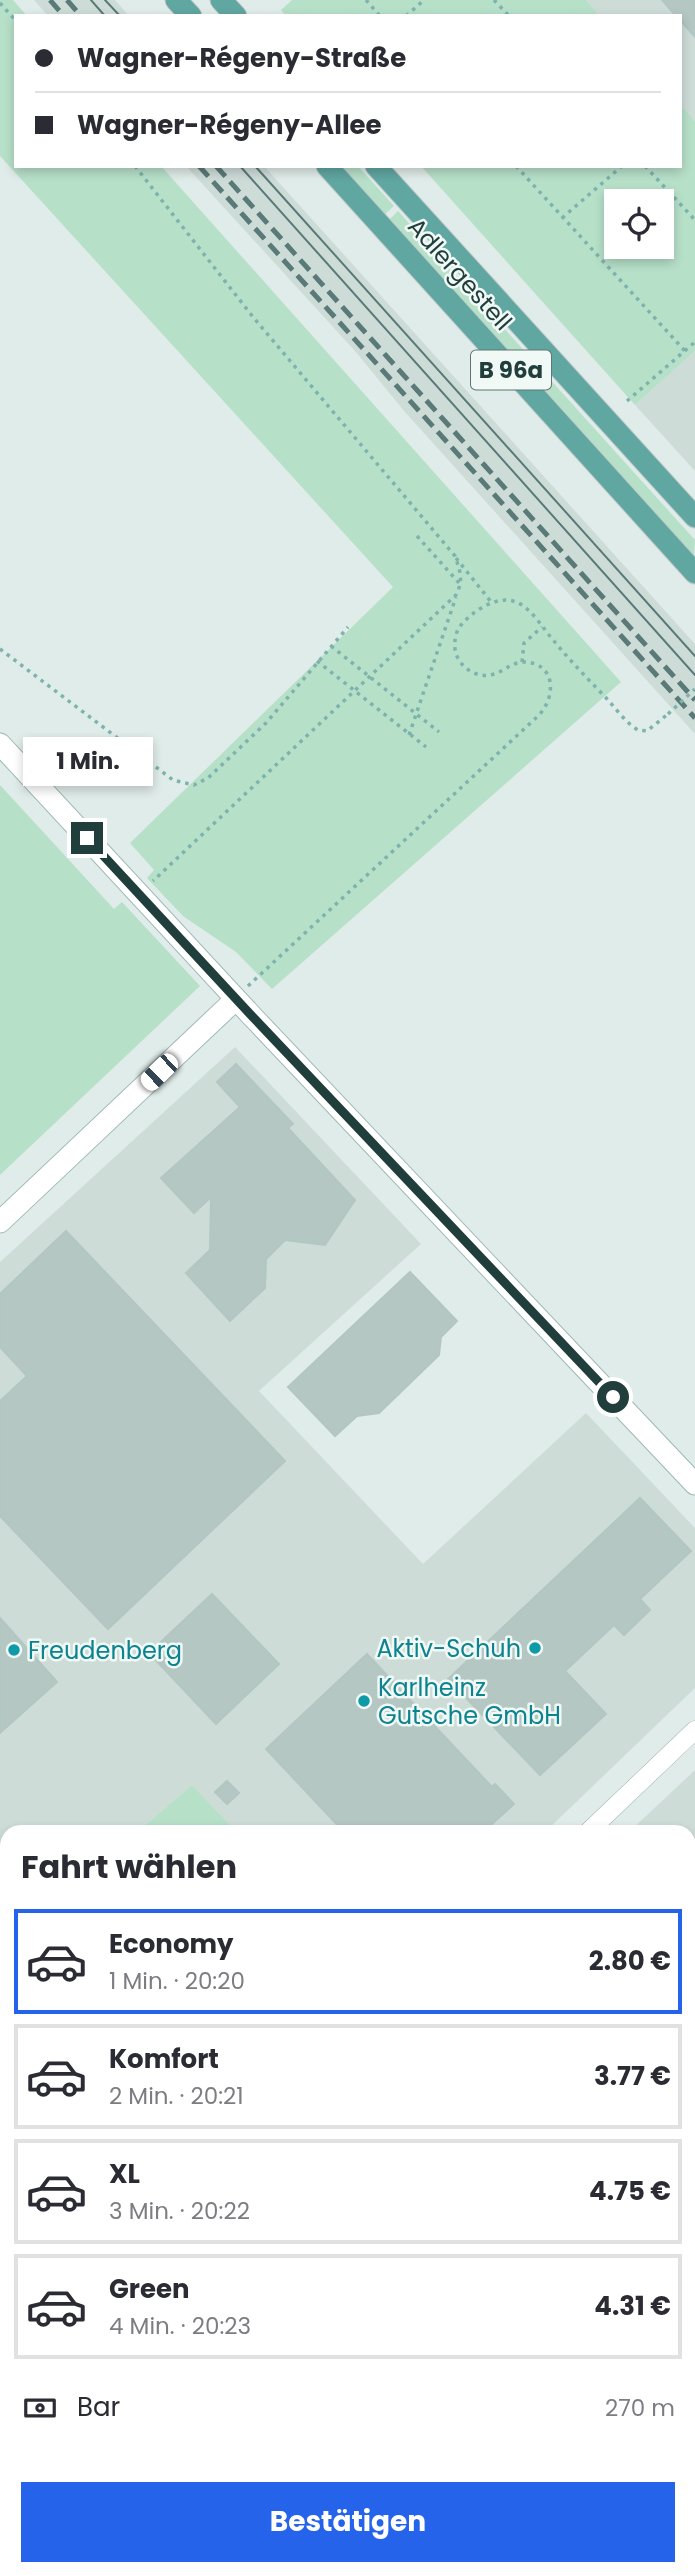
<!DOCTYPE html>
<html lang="de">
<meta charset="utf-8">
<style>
body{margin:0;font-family:Poppins,sans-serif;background:#f2f2f3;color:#2b2b33;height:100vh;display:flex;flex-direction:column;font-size:26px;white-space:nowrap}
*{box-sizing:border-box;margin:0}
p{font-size:23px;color:#7c7c81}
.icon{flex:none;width:38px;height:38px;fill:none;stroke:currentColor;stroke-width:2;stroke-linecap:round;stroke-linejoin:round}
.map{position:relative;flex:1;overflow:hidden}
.drawer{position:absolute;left:0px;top:1825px;width:696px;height:751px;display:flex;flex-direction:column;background:#fff;border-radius:21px 21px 0 0;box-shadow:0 4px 10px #0003}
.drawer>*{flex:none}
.guide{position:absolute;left:14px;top:14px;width:668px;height:154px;border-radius:0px;box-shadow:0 4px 10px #0003;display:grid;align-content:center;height:154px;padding:0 21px;background:#fff}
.buttons{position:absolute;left:604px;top:189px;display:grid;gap:14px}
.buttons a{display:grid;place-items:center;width:70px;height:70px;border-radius:0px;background:#fff;box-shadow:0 4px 10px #0003;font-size:35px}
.end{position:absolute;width:32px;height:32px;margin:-16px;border:9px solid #1f3e3c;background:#fff;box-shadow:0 0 0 4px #fff}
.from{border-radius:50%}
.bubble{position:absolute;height:49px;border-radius:0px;background:#fff;box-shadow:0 4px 10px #0003;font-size:23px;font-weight:700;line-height:49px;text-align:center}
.car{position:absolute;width:21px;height:42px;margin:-21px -10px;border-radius:9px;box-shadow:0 0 5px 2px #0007;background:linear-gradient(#fff 24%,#345 0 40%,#fff 0 76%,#345 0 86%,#fff 0)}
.guide b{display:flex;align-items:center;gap:24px;height:66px;font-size:26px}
.guide b+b{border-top:2px solid #e1e1e2}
.guide i{width:18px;height:18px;background:#2b2b33}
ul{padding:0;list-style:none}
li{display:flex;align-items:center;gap:21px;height:105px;margin:0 14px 10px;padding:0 7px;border:4px solid #e1e1e2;border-radius:0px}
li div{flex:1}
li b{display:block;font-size:26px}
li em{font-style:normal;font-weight:700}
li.current{border-color:#2563eb}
li>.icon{width:63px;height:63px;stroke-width:1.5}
h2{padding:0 21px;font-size:32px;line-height:84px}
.pay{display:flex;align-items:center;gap:18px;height:77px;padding:0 21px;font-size:26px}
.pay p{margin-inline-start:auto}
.button{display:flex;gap:14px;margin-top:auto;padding:14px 21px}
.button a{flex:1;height:80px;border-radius:0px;background:#2563eb;color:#fff;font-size:28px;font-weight:700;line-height:80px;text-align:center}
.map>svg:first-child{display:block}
.built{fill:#cedcd8}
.green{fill:#b7e0c9;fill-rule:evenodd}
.building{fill:#b5c7c3;stroke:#b2c7c2;stroke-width:2}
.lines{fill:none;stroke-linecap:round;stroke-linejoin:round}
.street-casing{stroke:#a2b4b2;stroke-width:19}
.secondary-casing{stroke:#9db9b4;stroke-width:23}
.primary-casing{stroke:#c0c9c8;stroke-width:23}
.path{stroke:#7db3ac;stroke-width:3.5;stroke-dasharray:3.5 5;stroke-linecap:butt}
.street{stroke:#fff;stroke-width:18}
.secondary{stroke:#fff;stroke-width:21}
.primary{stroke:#60a6a1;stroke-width:21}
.tram{stroke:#597a77;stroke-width:2}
.rail{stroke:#597a77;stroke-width:5;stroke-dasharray:14 7;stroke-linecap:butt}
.path-bridge{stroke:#7db3ac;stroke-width:3.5;stroke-dasharray:3.5 5;stroke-linecap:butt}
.route{stroke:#1f3e3c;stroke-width:9}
.culture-dot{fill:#0f9aa8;stroke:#f1f9f6;stroke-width:2.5}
.labels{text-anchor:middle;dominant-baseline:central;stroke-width:5;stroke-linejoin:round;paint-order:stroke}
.shield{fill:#f1f9f6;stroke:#5e7674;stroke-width:2}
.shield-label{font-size:23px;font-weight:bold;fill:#1f3e3c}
.street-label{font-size:24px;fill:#1f3e3c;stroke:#f1f9f6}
.culture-label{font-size:24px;fill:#0d838f;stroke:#f1f9f6;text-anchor:start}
</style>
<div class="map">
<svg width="695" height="2575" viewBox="0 0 695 2575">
<rect width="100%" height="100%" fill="#e0ece9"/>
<path class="built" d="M34 0H115L129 16H48Z
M586 0H695V121L681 105V16H600Z
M186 166H264L695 644V734L405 412 355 351Z
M695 351V471L635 405Z
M235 1047 421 1244 259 1391 423 1564 586 1413 695 1528V1688L545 1832H237L192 1785 137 1832H7V1944L0 1950V1262Z
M695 1770V2394L690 2399V1832H629Z
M695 2474V2575H588L595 2569H690V2479Z
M408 2569H510L504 2575H413Z"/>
<path class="green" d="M0 0H13L27 16H16V166H161L621 682 272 989 236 952 183 916 147 878 154 870 130 843 393 587 0 156Z
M292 0H586L600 16H286L281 10Z
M681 105 695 121V351L635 405 421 166H681ZM616 201H662V247H616Z
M340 166H358L394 206 384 215Z
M398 211 695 540 694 556 389 220Z
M0 785 114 909 122 902 200 986 0 1175Z
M192 1785 237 1832H137Z
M7 1944V2080L0 2072V1950Z"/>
<path class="building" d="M662 0H695V37L681 21V16H676Z
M236 1064 293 1124 288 1128 355 1200 325 1245 285 1240 266 1259 265 1288 230 1321 186 1273 210 1250 211 1197 194 1213 161 1178 240 1107 217 1082Z
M66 1231 285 1461 108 1629 0 1516V1401L27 1376 0 1347V1294Z
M410 1272 457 1321 441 1337 439 1355 379 1413 357 1416 335 1436 288 1387Z
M640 1498 691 1551 640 1599 650 1610 624 1635 614 1625 565 1671 606 1714 540 1775 448 1679Z
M212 1594 279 1664 216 1724 149 1653Z
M0 1618 57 1682 0 1733Z
M367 1654 492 1787 495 1784 514 1804 483 1832H344L266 1749Z
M227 1781 239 1793 227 1804 215 1792Z"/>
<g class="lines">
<defs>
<path id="street" d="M588 1832 695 1730
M690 2441 695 2436
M546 2575 553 2569"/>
<path id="secondary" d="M0 744 250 1014 695 1484
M0 1222 236 999
M0 2118 7 2126
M0 2198 7 2206
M366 2569 372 2575"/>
<path id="primary" d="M176 0 191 16
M221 0 236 16
M327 166 695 573
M376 166 695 517"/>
</defs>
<use href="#street" class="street-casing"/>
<use href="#secondary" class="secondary-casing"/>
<use href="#primary" class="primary-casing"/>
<path class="path" d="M366 0 380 16
M494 0 509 16
M0 3 16 21
M406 16 424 0
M135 166 253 317 455 556C460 571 464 580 456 595L153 881
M516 166 685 351
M645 166 695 220
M562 218 622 166
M627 401 695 342
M417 536 460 584
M456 558 492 603
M331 646 439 732
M0 649 173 780 194 785 208 778 266 723 348 627
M317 661 426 747
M522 662 524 643 542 627
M409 735 456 597
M248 986 538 716C557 697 556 662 523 662 511 663 504 671 494 674 477 680 457 666 455 649 454 640 456 630 462 624 473 611 496 596 513 601 530 605 543 629 554 641 571 662 590 681 608 700 617 710 626 723 638 730L647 731 668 714
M0 2384 7 2377
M0 2406 7 2400
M0 2419 7 2426
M142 2569 147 2575"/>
<use href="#street" class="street"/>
<use href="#secondary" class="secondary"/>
<use href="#primary" class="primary"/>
<path class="tram" d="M91 0 105 16
M105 0 120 16
M240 166 695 675
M255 166 695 656"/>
<path class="rail" d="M50 0 64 16
M67 0 81 16
M199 166 695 718
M216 166 695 700"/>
<path class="path-bridge" d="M668 714 695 689"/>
</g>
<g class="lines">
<path class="route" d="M87 838 250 1014 613 1397"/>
</g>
<g class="culture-dot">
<circle cx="535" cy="1648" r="7"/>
<circle cx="14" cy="1650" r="7"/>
<circle cx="364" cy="1701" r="7"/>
</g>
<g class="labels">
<rect class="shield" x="471" y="350.5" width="80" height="39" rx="5"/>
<g class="shield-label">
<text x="511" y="370">B 96a</text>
</g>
<g class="street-label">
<text transform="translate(460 274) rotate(48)">Adlergestell</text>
</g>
<g class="culture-label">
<text x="521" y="1648" text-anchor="end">Aktiv-Schuh</text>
<text x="28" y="1650">Freudenberg</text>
<text x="378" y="1687">Karlheinz<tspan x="378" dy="28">Gutsche GmbH</tspan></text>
</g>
</g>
</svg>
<div class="buttons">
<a><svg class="icon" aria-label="locate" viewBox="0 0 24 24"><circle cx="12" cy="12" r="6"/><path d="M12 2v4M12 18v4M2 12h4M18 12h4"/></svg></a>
</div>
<i class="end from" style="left:613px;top:1397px"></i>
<i class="end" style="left:87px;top:838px"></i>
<div class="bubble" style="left:23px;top:737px;width:130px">1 Min.</div>
<i class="car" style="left:159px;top:1072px;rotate:226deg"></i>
<div class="guide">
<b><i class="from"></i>Wagner-Régeny-Straße</b>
<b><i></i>Wagner-Régeny-Allee</b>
</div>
<section class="drawer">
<h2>Fahrt wählen</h2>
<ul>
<li class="current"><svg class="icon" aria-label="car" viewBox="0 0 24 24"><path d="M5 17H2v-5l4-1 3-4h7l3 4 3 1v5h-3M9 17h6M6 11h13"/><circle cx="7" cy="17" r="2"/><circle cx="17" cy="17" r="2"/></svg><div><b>Economy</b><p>1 Min. · 20:20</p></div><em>2.80 €</em></li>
<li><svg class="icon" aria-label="car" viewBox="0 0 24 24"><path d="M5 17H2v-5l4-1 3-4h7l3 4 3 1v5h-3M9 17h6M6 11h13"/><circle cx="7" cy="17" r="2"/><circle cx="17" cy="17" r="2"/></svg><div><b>Komfort</b><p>2 Min. · 20:21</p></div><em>3.77 €</em></li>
<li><svg class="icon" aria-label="car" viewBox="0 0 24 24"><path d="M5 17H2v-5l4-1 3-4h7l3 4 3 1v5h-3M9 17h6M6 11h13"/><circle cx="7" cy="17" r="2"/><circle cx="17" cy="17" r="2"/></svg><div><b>XL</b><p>3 Min. · 20:22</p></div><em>4.75 €</em></li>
<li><svg class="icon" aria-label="car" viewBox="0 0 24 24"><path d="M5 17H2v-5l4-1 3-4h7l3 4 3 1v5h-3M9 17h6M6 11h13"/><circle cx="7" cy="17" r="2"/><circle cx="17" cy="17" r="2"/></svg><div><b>Green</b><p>4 Min. · 20:23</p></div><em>4.31 €</em></li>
</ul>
<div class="pay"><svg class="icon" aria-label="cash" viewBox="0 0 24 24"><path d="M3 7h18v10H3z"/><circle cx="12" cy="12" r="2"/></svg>Bar<p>270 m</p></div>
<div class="button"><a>Bestätigen</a></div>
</section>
</div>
